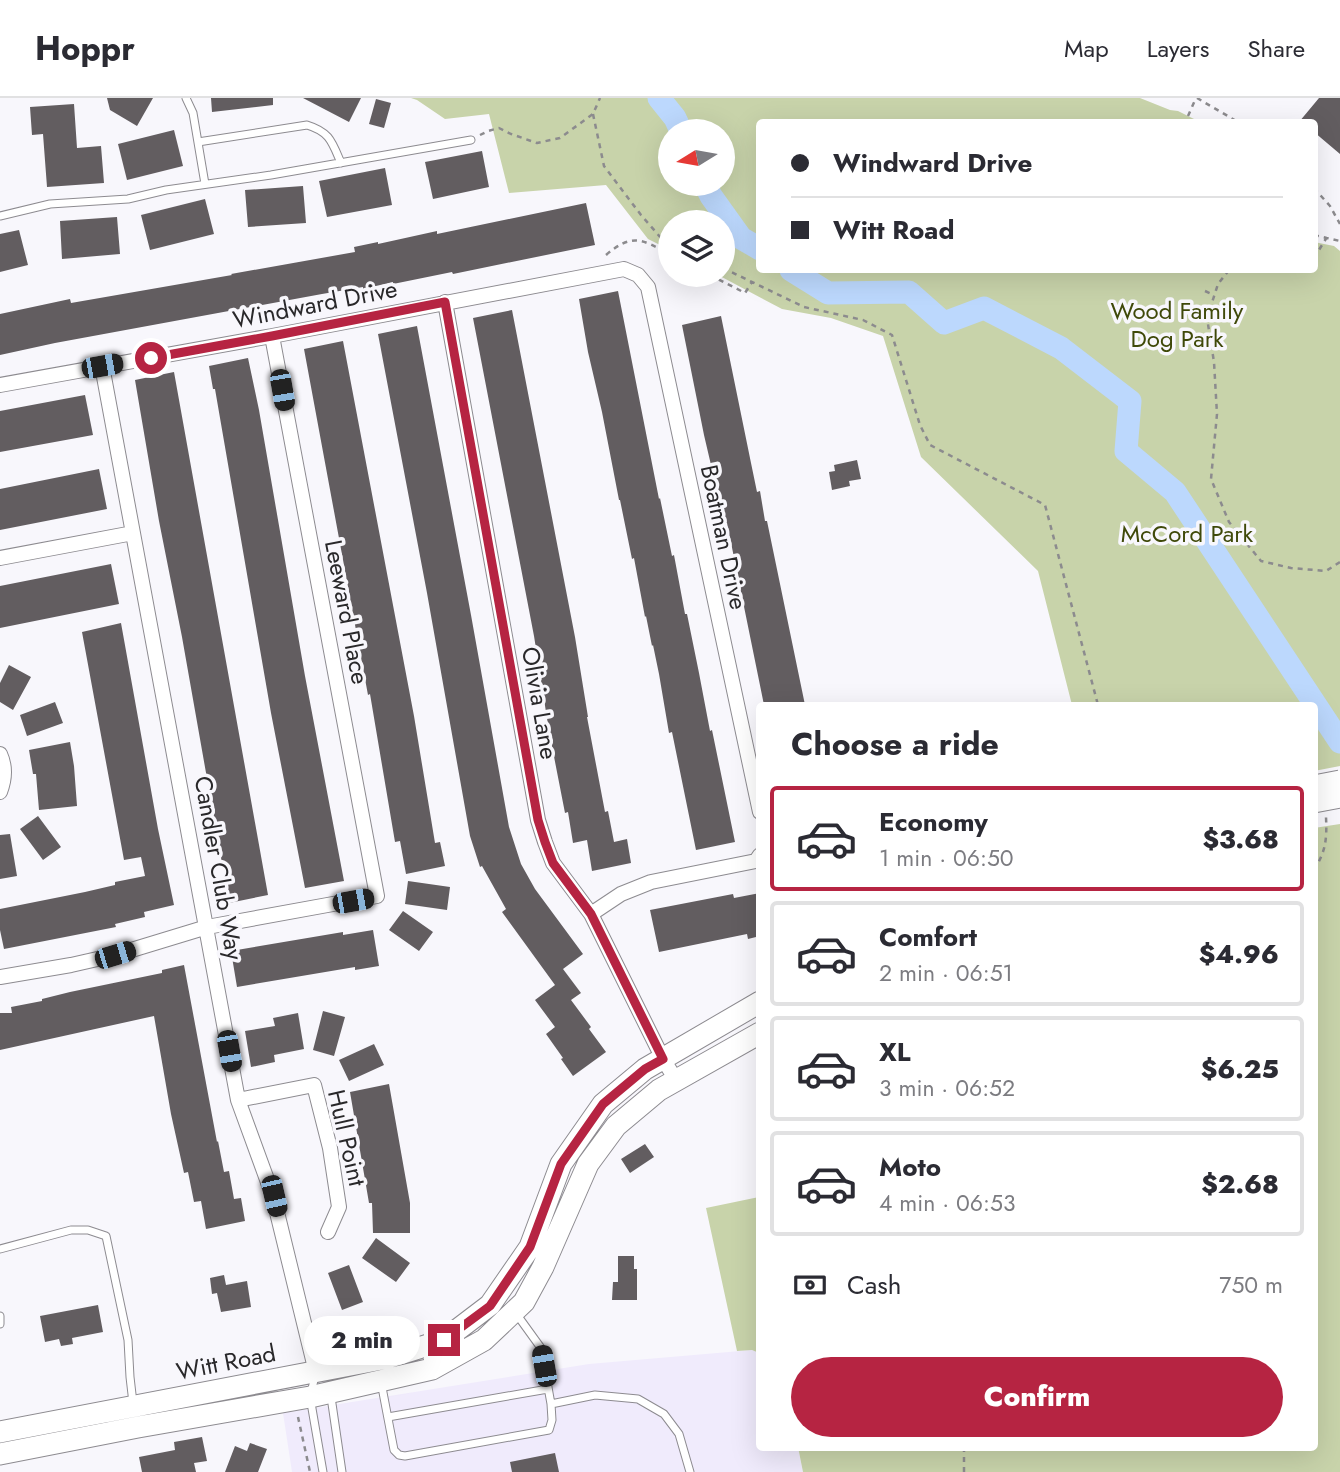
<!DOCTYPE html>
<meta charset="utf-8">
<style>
body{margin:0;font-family:Jost,sans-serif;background:#f7f7f7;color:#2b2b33;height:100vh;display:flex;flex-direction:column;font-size:26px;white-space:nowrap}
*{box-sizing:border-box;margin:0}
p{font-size:23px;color:#7c7c81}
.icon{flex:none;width:38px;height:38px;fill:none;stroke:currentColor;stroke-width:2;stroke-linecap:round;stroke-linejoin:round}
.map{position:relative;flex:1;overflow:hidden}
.panel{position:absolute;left:756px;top:604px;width:562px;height:749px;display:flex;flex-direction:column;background:#fff;border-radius:7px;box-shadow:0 7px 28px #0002}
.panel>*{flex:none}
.banner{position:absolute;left:756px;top:21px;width:562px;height:154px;border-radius:7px;box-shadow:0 7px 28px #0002;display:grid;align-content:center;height:154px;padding:0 35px;background:#fff}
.needle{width:46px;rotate:259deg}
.tools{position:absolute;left:658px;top:21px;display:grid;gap:14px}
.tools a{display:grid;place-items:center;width:77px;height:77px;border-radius:50%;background:#fff;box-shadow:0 7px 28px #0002;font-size:35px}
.end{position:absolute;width:32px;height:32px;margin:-16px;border:9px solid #b62442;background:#fff;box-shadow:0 0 0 4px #fff}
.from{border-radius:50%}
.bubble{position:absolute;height:49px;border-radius:24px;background:#fff;box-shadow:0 7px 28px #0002;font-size:23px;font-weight:800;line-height:49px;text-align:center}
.car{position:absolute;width:21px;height:42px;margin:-21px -10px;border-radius:9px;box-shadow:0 0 5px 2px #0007;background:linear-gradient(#222 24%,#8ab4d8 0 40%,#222 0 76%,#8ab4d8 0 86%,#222 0)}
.banner b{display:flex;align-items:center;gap:24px;height:66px;font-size:26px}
.banner b+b{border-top:2px solid #e1e1e2}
.banner i{width:18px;height:18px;background:#2b2b33}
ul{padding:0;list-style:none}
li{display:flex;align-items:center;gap:21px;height:105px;margin:0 14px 10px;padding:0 21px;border:4px solid #e1e1e2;border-radius:7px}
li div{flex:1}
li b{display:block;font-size:26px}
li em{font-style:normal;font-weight:800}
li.selected{border-color:#b62442}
li>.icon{width:63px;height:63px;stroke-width:1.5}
h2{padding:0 35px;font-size:32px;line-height:84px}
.pay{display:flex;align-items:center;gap:18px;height:77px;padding:0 35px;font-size:26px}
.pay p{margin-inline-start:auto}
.primary-button{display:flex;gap:14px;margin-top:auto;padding:14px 35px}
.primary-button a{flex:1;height:80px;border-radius:42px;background:#b62442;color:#fff;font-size:28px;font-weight:800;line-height:80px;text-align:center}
header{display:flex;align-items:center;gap:42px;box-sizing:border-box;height:98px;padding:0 35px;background:#fff;border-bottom:2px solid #e1e1e2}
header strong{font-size:33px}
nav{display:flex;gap:38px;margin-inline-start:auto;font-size:24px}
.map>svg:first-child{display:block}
.education{fill:#f0ebfc}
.green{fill:#c8d3aa;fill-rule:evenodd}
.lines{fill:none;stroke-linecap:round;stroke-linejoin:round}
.river{stroke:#bcd8fd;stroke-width:23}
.building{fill:#625d60}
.lane-casing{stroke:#8d8b90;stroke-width:9}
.street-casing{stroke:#8d8b90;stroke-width:16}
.secondary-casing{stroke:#8d8b90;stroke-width:23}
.path{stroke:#8c8b8e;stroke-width:2.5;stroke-dasharray:5 5;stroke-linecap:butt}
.lane{stroke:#fff;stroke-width:7}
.street{stroke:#fff;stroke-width:14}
.secondary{stroke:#fff;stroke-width:21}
.secondary-bridge-casing{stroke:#8d8b90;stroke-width:23;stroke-linecap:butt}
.secondary-bridge{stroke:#fff;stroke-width:21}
.route{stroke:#b62442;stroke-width:9}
.labels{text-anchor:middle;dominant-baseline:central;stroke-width:7;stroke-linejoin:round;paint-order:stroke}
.street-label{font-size:24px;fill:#29282a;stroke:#f8f7fc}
.park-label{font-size:24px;fill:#3f4909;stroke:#f8f7fc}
</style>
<header>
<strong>Hoppr</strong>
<nav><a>Map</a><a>Layers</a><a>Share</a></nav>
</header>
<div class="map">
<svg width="1340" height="1374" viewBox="0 0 1340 1374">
<rect width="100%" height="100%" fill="#f8f7fc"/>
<path class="education" d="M752 1252 759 1255 760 1349H798L803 1374H292L283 1315 589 1266Z"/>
<path class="green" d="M411 0H1140L1170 12 1178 13 1200 24H760V172H1314V144L1334 148 1340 153V668L1314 673V607H1072L1038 473 921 359 883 238 831 220 782 211 718 177H723V124H670V152L648 141 606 87 509 95 489 16 445 21 417 2ZM723 33V86H670V33Z
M1340 726V1374H803L798 1349H1314V730Z
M759 1099H760L759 1255 752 1252 737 1253 706 1110Z"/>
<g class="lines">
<path class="river" d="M659 0 675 20 681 33
M705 86 711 98 741 140 760 151
M791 172 828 195 909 194 944 225 984 210 1061 250 1130 303 1126 353 1175 394 1340 644"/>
</g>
<path class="building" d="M107 0H153L137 28 110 12Z
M211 0H273V7L212 14Z
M303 0H361L349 24Z
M1319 0H1340V56L1314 34V24H1299Z
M376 1 391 5 384 30 369 26Z
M74 6 77 50 101 48 104 85 47 89 43 36 32 37 30 9Z
M174 32 183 68 127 82 118 46Z
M482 53 489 89 433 101 425 64Z
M385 70 392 107 327 119 319 83Z
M303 88 306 125 248 129 245 92Z
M205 101 214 136 150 152 141 117Z
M586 105 595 147 453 176 452 174 393 186V184L363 191V189L322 196 55 245 0 257V216L70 201 71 205 232 177 231 176 355 154 354 149 378 144V146L437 133V136Z
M117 119 120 156 62 161 60 123Z
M19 132 28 167 0 174V136Z
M618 193 659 401 660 400 672 458 674 457 685 516H687L699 575 710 633 712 632 735 744 696 752 672 634 669 635 659 576 653 547 652 548 646 518 645 519 634 460 632 461 620 402H619L602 314 588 254 579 201Z
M512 212 575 539 588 619H587L605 714 608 713 614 744 627 741 631 765 592 773 587 742 573 745 568 714 565 715 549 633 534 538 473 220Z
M721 218 751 365 757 394 760 393 765 423H767L773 452 805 607H764L727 425H725L720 396H717L712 367H711L704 337 682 227Z
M417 228 471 517 509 729 521 766 535 791 583 856 563 871 581 895 571 902 591 929 589 931 606 954 573 978 561 961 563 960 546 936 555 929 535 902 555 887 502 814 506 811 482 768 480 769 470 738 427 495 378 236Z
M343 243 414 618 435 745 440 744 445 768 406 776 400 743 395 744 370 596 368 597 304 251Z
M248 260 259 312 305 578 344 783 305 790 271 615 215 291H213L209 268Z
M174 274 268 797 229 805 182 539 159 423 135 282Z
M85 297 93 337 0 354V313Z
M857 362 861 381 849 383 850 388 832 392 829 374 835 373 834 367Z
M99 371 107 411 0 432V391Z
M111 466 119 506 0 530V488Z
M121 525 158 731 174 807 144 814 145 819 115 826 116 829 4 851 0 832V811L85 794 115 787V784L145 778 141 759 124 762 82 534Z
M9 567 31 579 13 612 0 604V585Z
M55 604 63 625 27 638 20 617Z
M70 644 74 668 77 708 39 712 36 676H33L29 652Z
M38 718 61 749 43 762 20 731Z
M10 736 17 778 0 781V737Z
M408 783 450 789 447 812 405 806Z
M760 795V838L748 841 747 836 659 854 650 812 733 796 734 800Z
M403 813 433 834 419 853 389 832Z
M373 832 379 868 355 872V869L237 889 231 853 343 834V837Z
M184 867 217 1044 218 1043 224 1074 229 1073 234 1101 241 1100 245 1123 206 1131 201 1103 194 1104 188 1074 184 1075 171 1016 154 918 0 952V915H12L11 909 42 903V901L70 894 162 875V872Z
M323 913 345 919 334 958 313 952Z
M298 915 304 951 274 957 275 964 251 969 245 933 275 928 273 920Z
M374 946 384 967 349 983 339 962Z
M389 986 410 1105V1135H373L372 1105H369L350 994Z
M645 1046 654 1059 630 1075 621 1061Z
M376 1140 410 1165 396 1184 362 1160Z
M618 1158H634V1171H637V1202H612L613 1184H618Z
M349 1167 363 1204 342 1212 328 1175Z
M224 1177 226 1187 247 1183 251 1209 221 1214 217 1195 212 1196 210 1180Z
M98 1207 103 1234 72 1240 73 1246 61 1248 59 1241 45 1244 40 1218Z
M202 1339 207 1363 194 1365 196 1374H142L139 1359 175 1352 174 1344Z
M250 1345 267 1351 258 1374H225L235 1348 247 1353Z
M555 1355 559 1374H512L510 1364Z"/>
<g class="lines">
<defs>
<path id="lane" d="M186 0 193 15 205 86
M198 44 307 27C330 34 332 44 341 65
M0 118 50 106 128 101 166 92 271 77 471 42
M0 1151 71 1132H88L106 1138 128 1242 130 1279 133 1305
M0 1218V1226
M315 1278 310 1299 323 1374
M381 1284 394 1352 399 1357 405 1358 549 1332 552 1322 551 1306 541 1250 515 1214
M331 1299 342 1374
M551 1306 595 1297 638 1301 664 1316 679 1336 690 1374
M388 1319 548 1291"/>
<path id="street" d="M445 204 538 722 545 744 553 765 591 816 663 961 676 982
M102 268 238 1002 273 1098 316 1274
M0 287 272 238 624 171 638 177 648 189 760 714
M0 460 133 435
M0 656C6 669 5 681 0 694
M591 816 621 796 651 784 756 763 760 757
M0 879 71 867 115 857 207 829 377 798 272 238
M238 1002 314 987 330 1050 339 1109 328 1134"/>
<path id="secondary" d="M0 1334 387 1260 444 1242 490 1207 530 1149 561 1066 603 1006 645 971 760 904
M0 1356 138 1329 310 1299 432 1271 484 1242 524 1204 543 1169 588 1066 616 1028 659 992 760 935"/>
</defs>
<use href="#lane" class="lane-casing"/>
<use href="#street" class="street-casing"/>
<use href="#secondary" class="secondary-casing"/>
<path class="path" d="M1197 0 1238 24
M593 16 604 68 641 117 661 140 670 144
M1188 18 1196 0
M480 37 488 33 499 30 511 36 537 45 560 40 593 16 600 0
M1314 90 1330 108 1340 126
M1314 137 1340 143
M606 157C633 134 642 142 670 156
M1314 160 1327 139
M723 170 804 209 863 222 892 237 920 327 930 347 1045 407 1098 607
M1229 172 1218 186 1207 220 1214 264 1217 316 1211 381 1229 424 1261 463 1291 470 1326 473 1340 464
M710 177 745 195 752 184
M1205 193 1214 197
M1314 665 1318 671
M1314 772C1326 753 1327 741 1326 719
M298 1319 310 1374
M964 1374V1349"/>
<use href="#lane" class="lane"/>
<use href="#street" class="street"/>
<use href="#secondary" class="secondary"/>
<defs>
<path id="secondary-bridge" d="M1314 688 1340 683
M1314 704 1340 699"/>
</defs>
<use href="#secondary-bridge" class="secondary-bridge-casing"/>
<use href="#secondary-bridge" class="secondary-bridge"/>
</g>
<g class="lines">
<path class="route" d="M151 260 272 238 445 204 538 722 545 744 553 765 591 816 663 961 645 971 603 1006 561 1066 530 1149 490 1208 444 1242"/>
</g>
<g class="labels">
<g class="street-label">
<text transform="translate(315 206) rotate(-11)">Windward Drive</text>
<text transform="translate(724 439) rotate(78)">Boatman Drive</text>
<text transform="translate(347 514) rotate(79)">Leeward Place</text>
<text transform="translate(540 605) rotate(80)">Olivia Lane</text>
<text transform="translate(219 770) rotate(80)">Candler Club Way</text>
<text transform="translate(347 1040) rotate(77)">Hull Point</text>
<text transform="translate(226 1264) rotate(-11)">Witt Road</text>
</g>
<g class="park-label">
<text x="1177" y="212">Wood Family<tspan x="1177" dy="28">Dog Park</tspan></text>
<text x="1187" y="435">McCord Park</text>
</g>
</g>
</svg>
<div class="tools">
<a><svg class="needle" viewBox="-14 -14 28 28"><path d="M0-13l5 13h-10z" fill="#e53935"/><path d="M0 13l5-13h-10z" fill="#7c7c81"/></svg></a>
<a><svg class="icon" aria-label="layers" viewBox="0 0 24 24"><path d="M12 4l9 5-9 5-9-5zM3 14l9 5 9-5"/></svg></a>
</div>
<i class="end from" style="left:151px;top:260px"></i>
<i class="end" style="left:444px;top:1242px"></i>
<div class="bubble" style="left:304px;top:1218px;width:116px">2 min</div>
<i class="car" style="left:102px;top:268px;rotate:80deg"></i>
<i class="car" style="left:282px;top:292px;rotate:170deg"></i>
<i class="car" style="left:353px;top:803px;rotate:80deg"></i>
<i class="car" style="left:115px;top:857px;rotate:73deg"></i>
<i class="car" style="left:229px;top:953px;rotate:170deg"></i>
<i class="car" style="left:274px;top:1098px;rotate:167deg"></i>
<i class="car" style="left:544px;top:1268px;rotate:350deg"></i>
<div class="banner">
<b><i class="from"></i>Windward Drive</b>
<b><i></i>Witt Road</b>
</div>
<section class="panel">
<h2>Choose a ride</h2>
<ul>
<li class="selected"><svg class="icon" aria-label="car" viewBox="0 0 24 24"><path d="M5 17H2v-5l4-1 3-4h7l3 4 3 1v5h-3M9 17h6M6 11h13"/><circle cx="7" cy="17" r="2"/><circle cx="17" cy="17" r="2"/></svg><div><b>Economy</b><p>1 min · 06:50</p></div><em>$3.68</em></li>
<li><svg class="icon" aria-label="car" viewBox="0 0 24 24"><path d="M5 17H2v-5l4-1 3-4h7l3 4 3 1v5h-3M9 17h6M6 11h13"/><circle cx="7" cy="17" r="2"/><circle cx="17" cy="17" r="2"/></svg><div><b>Comfort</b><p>2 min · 06:51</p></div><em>$4.96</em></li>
<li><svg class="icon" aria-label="car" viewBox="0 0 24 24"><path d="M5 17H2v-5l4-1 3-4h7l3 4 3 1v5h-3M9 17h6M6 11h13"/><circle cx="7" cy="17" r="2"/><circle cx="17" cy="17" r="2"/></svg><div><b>XL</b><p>3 min · 06:52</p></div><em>$6.25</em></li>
<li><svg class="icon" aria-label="car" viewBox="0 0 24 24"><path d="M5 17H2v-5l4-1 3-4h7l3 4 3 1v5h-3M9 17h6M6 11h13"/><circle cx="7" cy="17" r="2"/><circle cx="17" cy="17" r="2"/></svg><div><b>Moto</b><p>4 min · 06:53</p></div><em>$2.68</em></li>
</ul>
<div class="pay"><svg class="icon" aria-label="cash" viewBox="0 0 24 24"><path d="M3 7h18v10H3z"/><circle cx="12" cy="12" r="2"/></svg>Cash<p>750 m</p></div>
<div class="primary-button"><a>Confirm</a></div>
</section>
</div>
